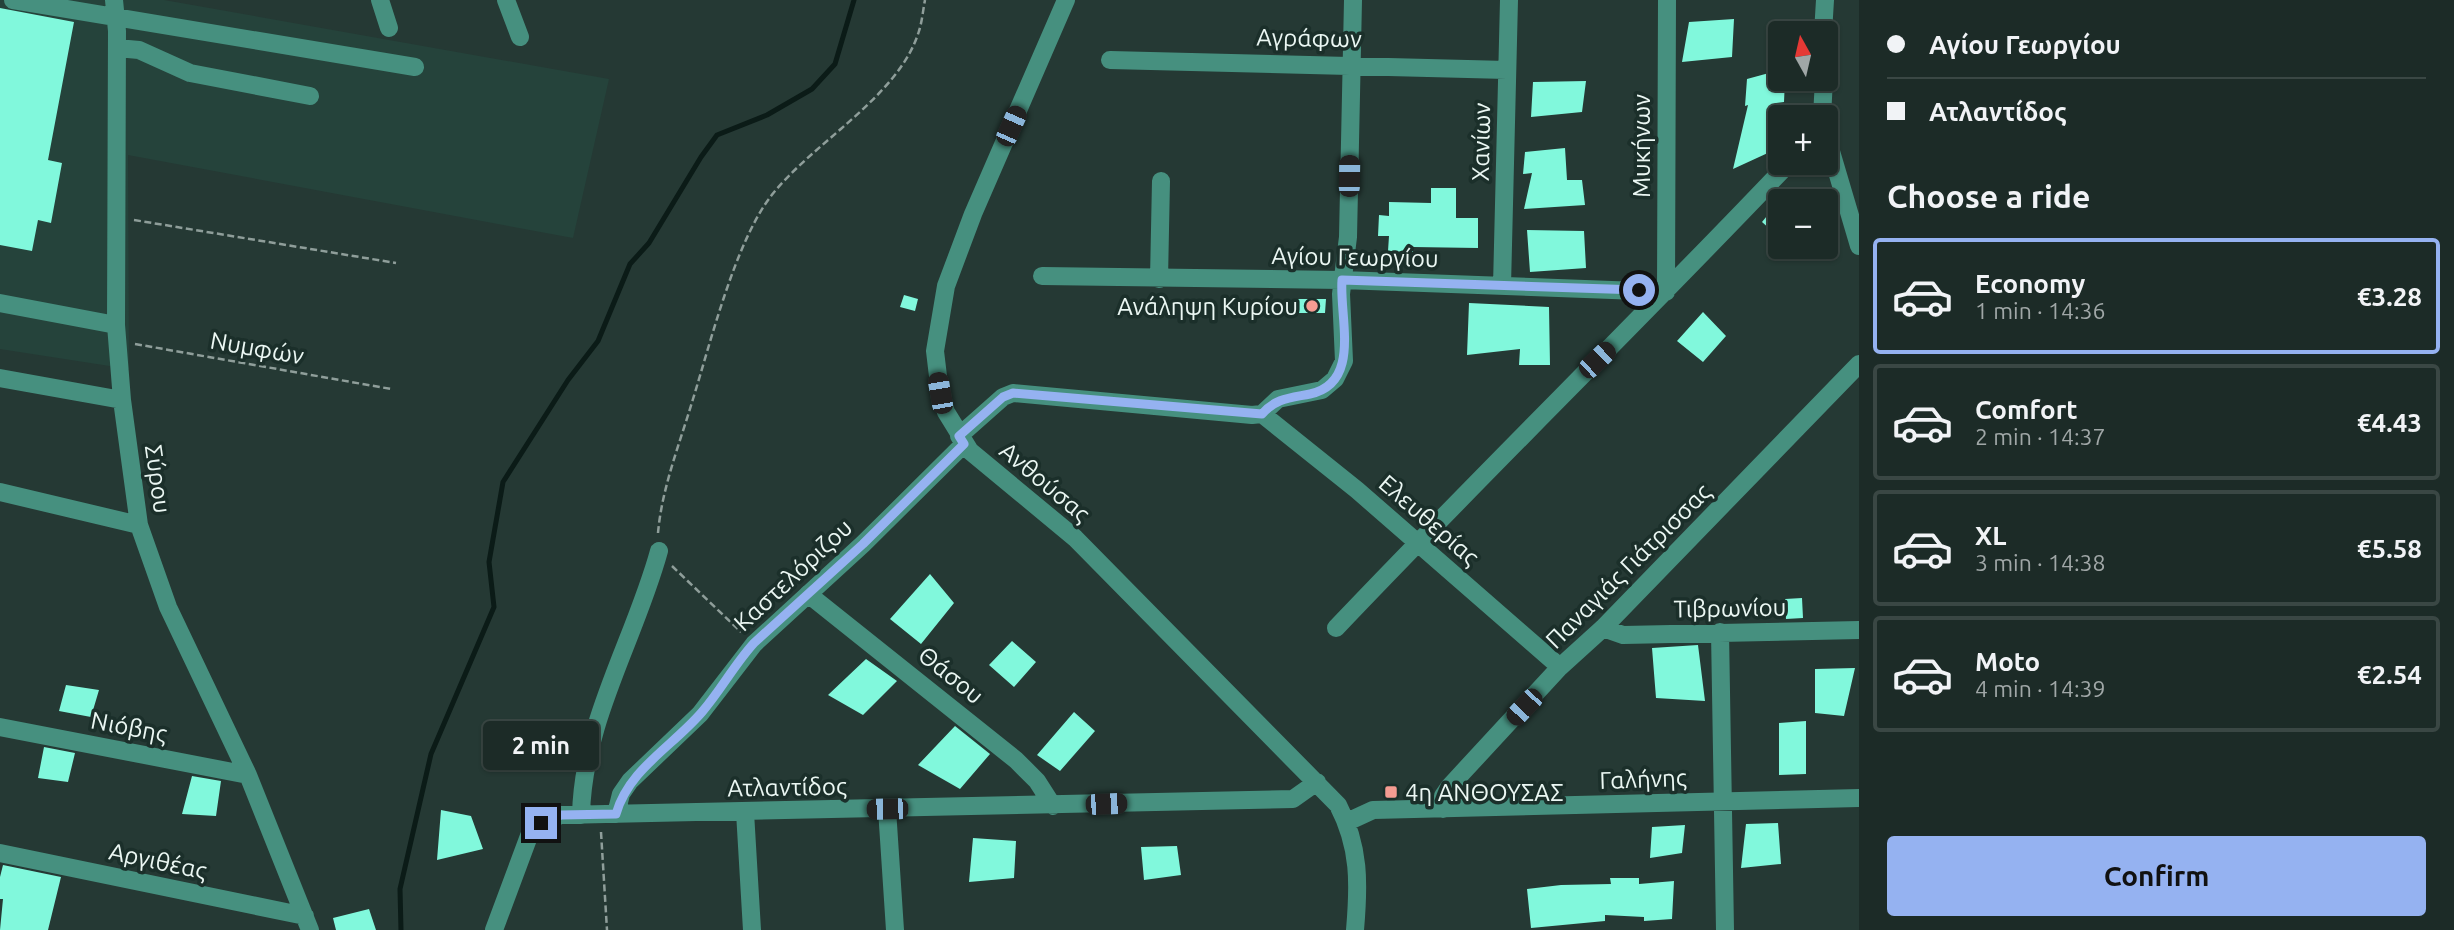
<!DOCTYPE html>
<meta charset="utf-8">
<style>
body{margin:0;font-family:Ubuntu,sans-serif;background:#293733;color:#f1f3f6;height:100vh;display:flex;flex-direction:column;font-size:26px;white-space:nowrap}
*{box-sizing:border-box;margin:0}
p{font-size:23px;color:#a0a7a7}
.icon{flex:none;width:38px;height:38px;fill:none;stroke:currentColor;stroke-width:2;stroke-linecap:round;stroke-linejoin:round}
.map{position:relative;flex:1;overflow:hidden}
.side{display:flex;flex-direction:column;background:#1c2b27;width:595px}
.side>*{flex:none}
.top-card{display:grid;align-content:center;height:154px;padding:0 28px;background:#1c2b27}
.needle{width:46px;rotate:352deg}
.fabs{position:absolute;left:1768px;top:21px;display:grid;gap:14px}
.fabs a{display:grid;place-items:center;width:70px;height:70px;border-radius:7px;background:#1c2b27;box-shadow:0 2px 5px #0004,0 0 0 2px #3a4744;font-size:35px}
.end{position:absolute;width:32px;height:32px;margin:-16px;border:9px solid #95b2f1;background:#111;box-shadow:0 0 0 4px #111}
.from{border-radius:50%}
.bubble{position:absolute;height:49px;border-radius:7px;background:#1c2b27;box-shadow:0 2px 5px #0004,0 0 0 2px #3a4744;font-size:23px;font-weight:600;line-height:49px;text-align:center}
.car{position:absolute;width:21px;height:42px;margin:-21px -10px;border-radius:9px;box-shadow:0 0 5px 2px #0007;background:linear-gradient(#222 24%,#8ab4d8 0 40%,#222 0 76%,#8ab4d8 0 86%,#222 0)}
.top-card b{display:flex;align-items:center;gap:24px;height:66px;font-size:26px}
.top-card b+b{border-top:2px solid #3a4744}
.top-card i{width:18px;height:18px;background:#f1f3f6}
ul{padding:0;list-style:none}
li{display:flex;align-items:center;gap:21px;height:116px;margin:0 14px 10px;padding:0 14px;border:4px solid #3a4744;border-radius:7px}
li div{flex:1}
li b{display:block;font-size:26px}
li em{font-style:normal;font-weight:600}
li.on{border-color:#95b2f1}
li>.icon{width:63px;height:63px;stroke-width:1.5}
h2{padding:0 28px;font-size:32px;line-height:84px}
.button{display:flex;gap:14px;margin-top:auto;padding:14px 28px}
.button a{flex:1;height:80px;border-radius:7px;background:#95b2f1;color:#111;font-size:28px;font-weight:600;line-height:80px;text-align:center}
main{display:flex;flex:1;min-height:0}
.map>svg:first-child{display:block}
.built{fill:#25433b}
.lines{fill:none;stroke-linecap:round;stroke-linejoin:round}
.stream{stroke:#0b1b17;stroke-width:5}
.building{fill:#81f8dc}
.path{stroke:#8f9e9a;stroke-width:2.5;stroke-dasharray:7 3.5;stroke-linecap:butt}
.minor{stroke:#46907f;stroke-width:18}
.route{stroke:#95b2f1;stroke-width:9}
.poi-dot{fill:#f59c92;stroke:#1b2f2a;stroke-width:2.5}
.labels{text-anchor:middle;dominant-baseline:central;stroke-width:7;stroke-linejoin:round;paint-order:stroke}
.street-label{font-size:24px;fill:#ebf7f3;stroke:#1b2f2a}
.poi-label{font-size:24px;fill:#ebf7f3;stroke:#1b2f2a;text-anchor:end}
</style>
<main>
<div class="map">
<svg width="1859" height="930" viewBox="0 0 1859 930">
<rect width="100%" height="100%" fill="#253934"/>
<path class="built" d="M0 0H164L609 79 573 238 128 155 129 369 0 349Z"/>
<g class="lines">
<path class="stream" d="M401 930 400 889 431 754 494 607 489 562 503 482 568 380 598 341 630 264 649 243 701 157 717 135 767 115 812 89 835 64 854 0"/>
</g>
<path class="building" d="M0 8 74 22 48 160 62 163 51 223 38 220 32 251 0 245Z
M1734 19 1732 57 1682 62 1689 22Z
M1780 70V79H1785L1784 102 1776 103 1770 152 1733 169 1748 105 1745 106 1747 79Z
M1586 81 1582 112 1531 117 1533 82Z
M1565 148 1567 180H1582L1585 205 1524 209 1532 173 1523 174 1525 152Z
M1431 188H1456V218H1478V248L1413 247V252L1388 251 1389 236H1378L1379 215 1389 216V202L1431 203Z
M1780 200V238L1762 222Z
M1527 230 1584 231 1586 268 1530 272Z
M904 295 918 299 915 311 900 307Z
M1298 299H1326L1325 313H1298Z
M1469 303 1549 307 1550 365H1519L1520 349 1467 355Z
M1703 312 1726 336 1703 362 1677 341Z
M930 574 954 603 921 644 890 619Z
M1802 598 1803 618 1786 619 1785 599Z
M1012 641 1036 662 1014 687 989 665Z
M1698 645 1705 701 1656 698 1652 648Z
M866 659 897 681 863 715 828 695Z
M1855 668 1844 716 1815 713V669Z
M66 685 99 690 91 717 59 711Z
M1074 712 1095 731 1060 771 1037 755Z
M1806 721V774L1779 775V723Z
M955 726 990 754 960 789 918 765Z
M44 747 75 753 68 782 38 778Z
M192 776 221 781 216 816 182 814Z
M441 810 471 816 483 849 437 860Z
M1778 823 1781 864 1741 868 1746 824Z
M1685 825 1682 853 1650 858 1652 827Z
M973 838 1016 841 1014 878 969 882Z
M1177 846 1181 875 1144 880 1141 847Z
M3 865 61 877 48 930H0L3 899H0V877Z
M1610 878H1639V884L1674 881 1672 919 1644 921V917L1605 915V921L1531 928 1527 889 1561 885 1611 884Z
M369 909 376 930H336L333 918Z"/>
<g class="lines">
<path class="path" d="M134 220 396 263
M135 344 391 389
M658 533C662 487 680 443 693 399 711 341 735 243 771 196 813 142 899 97 919 31 922 22 923 10 925 0
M672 566 741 632
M601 832 607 930"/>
<path class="minor" d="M13 0 415 67
M114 0 117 31 116 325 122 400 139 525 168 607 248 775 310 930
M380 0 389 28
M506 0 520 37
M1066 0 973 214 946 286 935 351 940 393 946 412 970 451 1075 538 1338 805C1360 847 1359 884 1355 930
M1823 33 1825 0
M117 48 139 50 190 73 310 96
M1110 60 1507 70
M1822 117 1824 79
M1825 144 1830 148 1859 246
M1042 276 1342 280 1666 292 1667 0
M1159 279 1161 181
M1502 286 1509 0
M0 303 116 325
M0 378 122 400
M1262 414 1357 490 1560 667
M959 436 1003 397 1013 393 1252 415 1262 414 1278 399 1322 390 1335 379 1344 361 1341 294 1348 237 1353 0
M0 492 139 525
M808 594 1016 760 1037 781 1053 806
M1336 628C1485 471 1640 320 1789 163
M1603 628 1623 635 1859 630
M1720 632 1725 930
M0 727 248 775
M887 809 895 930
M1443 809V796L1450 786 1560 667 1603 628 1859 364
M745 812 752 930
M616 814 621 794 630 781 700 714 754 644 863 544 964 444
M581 815C583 721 635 639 659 551
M1347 822 1373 810 1859 798
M0 853 305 916
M494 930 529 836 541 823 561 815 1293 799 1317 782"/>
</g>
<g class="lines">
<path class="route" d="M541 823 561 815 616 814C629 769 672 747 702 712 721 690 734 665 754 643L863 544 964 444 959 436 1003 397 1013 393 1262 414C1276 398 1290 398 1310 394 1362 383 1339 317 1342 280L1639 290"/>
</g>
<g class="poi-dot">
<circle cx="1312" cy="306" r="7"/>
<rect x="1384" y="785" width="14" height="14" rx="3.5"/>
</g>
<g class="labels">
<g class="street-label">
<text transform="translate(1309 38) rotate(1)">Αγράφων</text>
<text transform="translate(1481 142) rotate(-89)">Χανίων</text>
<text transform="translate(1641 146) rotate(-90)">Μυκήνων</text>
<text transform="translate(1355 257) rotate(1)">Αγίου Γεωργίου</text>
<text transform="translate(257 348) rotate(10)">Νυμφών</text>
<text transform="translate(158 479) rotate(82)">Σύρου</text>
<text transform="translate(1045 482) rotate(40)">Ανθούσας</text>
<text transform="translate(1429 520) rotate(41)">Ελευθερίας</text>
<text transform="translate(1628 566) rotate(-45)">Παναγιάς Γιάτρισσας</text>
<text transform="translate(793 575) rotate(-43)">Καστελόριζου</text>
<text transform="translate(1730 608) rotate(-1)">Τιβρωνίου</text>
<text transform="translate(951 675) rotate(39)">Θάσου</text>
<text transform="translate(129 727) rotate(11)">Νιόβης</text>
<text transform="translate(1643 779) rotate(-2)">Γαλήνης</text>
<text transform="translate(787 787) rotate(-1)">Ατλαντίδος</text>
<text transform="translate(158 861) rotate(12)">Αργιθέας</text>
</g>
<g class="poi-label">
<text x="1298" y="306">Ανάληψη Κυρίου</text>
<text x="1405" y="792" text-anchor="start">4η ΑΝΘΟΥΣΑΣ</text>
</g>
</g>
</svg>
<div class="fabs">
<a><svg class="needle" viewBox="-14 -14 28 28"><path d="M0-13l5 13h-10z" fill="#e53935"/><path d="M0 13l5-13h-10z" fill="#a0a7a7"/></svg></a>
<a>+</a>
<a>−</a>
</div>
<i class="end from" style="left:1639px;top:290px"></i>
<i class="end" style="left:541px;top:823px"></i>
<div class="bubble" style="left:483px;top:721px;width:116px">2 min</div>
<i class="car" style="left:1011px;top:126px;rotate:24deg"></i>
<i class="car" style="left:1349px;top:176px;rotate:1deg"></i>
<i class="car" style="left:1597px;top:360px;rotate:46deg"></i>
<i class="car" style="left:940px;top:393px;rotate:350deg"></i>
<i class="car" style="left:1524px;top:707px;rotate:223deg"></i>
<i class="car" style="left:1106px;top:804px;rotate:88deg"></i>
<i class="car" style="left:887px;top:809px;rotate:269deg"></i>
</div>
<section class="side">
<div class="top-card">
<b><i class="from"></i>Αγίου Γεωργίου</b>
<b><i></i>Ατλαντίδος</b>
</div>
<h2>Choose a ride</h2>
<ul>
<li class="on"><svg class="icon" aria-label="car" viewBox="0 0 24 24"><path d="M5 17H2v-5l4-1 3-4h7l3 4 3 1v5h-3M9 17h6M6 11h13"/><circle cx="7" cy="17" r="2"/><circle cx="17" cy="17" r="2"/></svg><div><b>Economy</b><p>1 min · 14:36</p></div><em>€3.28</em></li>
<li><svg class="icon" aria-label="car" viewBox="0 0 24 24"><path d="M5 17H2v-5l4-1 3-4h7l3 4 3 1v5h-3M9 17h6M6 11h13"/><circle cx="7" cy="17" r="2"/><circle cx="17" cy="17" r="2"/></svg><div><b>Comfort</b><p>2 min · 14:37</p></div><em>€4.43</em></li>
<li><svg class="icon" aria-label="car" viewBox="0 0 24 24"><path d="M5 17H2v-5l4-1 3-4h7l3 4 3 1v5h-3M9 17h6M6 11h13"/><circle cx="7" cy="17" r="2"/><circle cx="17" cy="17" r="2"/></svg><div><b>XL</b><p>3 min · 14:38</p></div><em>€5.58</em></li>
<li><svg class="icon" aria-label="car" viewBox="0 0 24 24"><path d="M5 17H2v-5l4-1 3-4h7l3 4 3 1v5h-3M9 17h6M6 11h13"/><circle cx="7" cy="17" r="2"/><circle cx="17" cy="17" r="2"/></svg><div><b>Moto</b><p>4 min · 14:39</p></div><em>€2.54</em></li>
</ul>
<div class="button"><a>Confirm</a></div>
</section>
</main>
